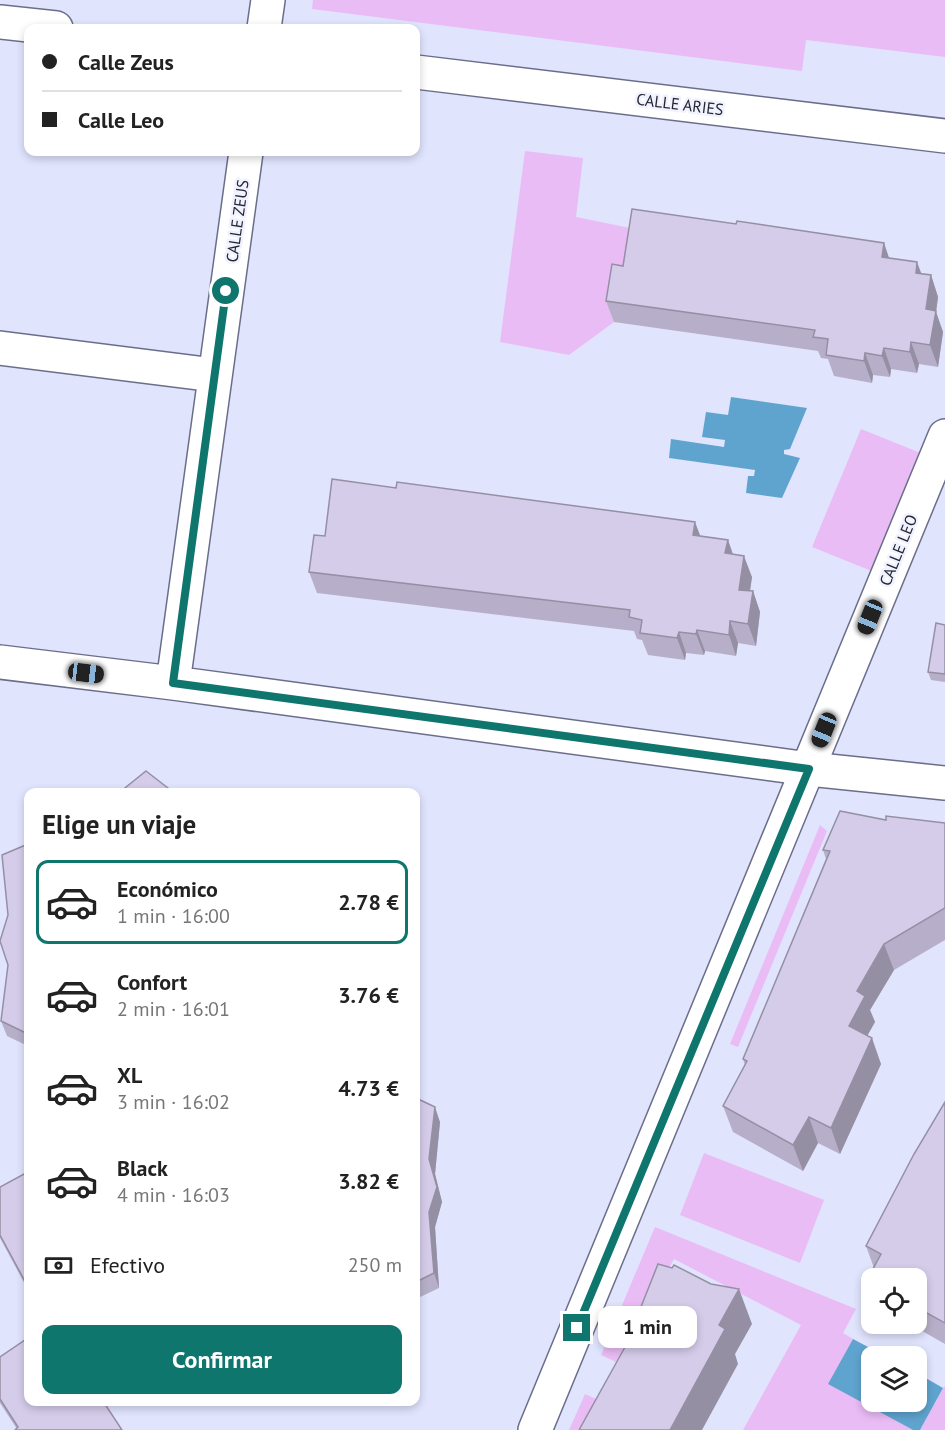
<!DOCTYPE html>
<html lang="es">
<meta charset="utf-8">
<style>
body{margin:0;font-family:"PT Sans",sans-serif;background:#f6f6f6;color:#222;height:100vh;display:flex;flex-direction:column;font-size:22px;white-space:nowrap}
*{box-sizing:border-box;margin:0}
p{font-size:20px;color:#767676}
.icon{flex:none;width:33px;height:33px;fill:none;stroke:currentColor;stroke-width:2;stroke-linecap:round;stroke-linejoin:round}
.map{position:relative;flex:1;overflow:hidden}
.panel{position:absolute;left:24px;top:788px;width:396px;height:618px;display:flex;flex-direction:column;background:#fff;border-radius:12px;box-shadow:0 3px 9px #0003}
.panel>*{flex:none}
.banner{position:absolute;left:24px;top:24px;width:396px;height:132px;border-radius:12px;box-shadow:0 3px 9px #0003;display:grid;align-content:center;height:132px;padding:0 18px;background:#fff}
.buttons{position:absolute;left:861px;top:1268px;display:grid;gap:12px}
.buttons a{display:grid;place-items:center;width:66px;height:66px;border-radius:12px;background:#fff;box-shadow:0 3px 9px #0003;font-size:30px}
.end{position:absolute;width:27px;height:27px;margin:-14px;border:8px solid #0f766e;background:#fff;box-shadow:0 0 0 3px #fff}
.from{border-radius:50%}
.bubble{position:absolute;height:42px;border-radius:12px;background:#fff;box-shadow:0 3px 9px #0003;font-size:20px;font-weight:700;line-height:42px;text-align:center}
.car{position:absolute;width:18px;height:36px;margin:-18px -9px;border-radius:8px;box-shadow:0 0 4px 2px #0007;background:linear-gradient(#222 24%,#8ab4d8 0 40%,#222 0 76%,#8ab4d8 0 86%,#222 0)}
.banner b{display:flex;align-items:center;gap:21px;height:57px;font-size:22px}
.banner b+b{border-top:2px solid #e0e0e0}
.banner i{width:15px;height:15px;background:#222}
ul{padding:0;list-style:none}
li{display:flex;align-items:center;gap:18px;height:84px;margin:0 12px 9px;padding:0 6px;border:3px solid transparent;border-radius:12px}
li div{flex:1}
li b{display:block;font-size:22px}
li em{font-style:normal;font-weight:700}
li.current{border-color:#0f766e}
li>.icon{width:54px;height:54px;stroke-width:1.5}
h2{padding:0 18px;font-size:27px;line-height:72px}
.pay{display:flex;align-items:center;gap:15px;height:66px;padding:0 18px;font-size:22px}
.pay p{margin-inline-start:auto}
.primary-button{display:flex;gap:12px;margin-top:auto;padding:12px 18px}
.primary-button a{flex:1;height:69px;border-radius:12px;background:#0f766e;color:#fff;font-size:24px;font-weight:700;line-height:69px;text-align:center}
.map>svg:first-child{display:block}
.green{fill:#eabcf5}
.water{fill:#5fa4cf}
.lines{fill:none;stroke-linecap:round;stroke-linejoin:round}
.pedestrian-casing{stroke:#6b6e8a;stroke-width:36}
.minor-casing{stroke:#6b6e8a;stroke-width:36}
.tertiary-casing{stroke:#6b6e8a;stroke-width:36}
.pedestrian{stroke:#fff;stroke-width:33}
.minor{stroke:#fff;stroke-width:33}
.tertiary{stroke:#fff;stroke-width:33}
.wall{fill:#b7afc9}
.shaded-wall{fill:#958fa4}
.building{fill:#d5ccea;stroke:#958fa4;stroke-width:1.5}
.route{stroke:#0f766e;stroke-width:8}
.labels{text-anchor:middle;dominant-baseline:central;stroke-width:5;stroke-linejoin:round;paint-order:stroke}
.street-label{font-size:16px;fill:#242631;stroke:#f0f2ff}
</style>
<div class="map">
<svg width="945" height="1430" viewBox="0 0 945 1430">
<rect width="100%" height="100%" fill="#e0e4fd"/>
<path class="green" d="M313 0H945V57L806 40 802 71 312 9Z
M525 151 583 158 576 217 640 230 620 286 614 322 569 355 500 342Z
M861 429 923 454 874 572 812 547Z
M820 825 827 831 738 1047 730 1044Z
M704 1153 824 1200 800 1263 680 1215Z
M655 1227 856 1309 843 1333 853 1339 829 1384 913 1430H743L801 1325 674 1259 616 1362 601 1355Z
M945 1386V1430H920L943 1388Z
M585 1394 596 1399 578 1430H569Z"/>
<path class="water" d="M731 397 807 408 790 449 784 450V454L800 458 782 498 746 493 748 476H754L755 470 669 458 671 439 724 447 725 440 702 437 706 412 728 415Z
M853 1339 885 1356H872V1401H916L917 1373 943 1388 920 1430H913L828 1384Z"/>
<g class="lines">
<defs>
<path id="pedestrian" d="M0 348 214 375
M809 769 945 783"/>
<path id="minor" d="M264 28 268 0
M0 662 173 683 809 769
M173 683 246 152
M535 1430 945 436"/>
<path id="tertiary" d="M0 22 56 28
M416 72 945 136"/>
</defs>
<use href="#pedestrian" class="pedestrian-casing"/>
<use href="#minor" class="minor-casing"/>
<use href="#tertiary" class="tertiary-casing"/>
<use href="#pedestrian" class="pedestrian"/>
<use href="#minor" class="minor"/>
<use href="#tertiary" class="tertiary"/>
</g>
<path class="wall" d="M736 224 884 243 889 258 922 274 931 275 938 297 936 312 943 332 938 367 919 364 917 373 891 369 890 377 873 375 872 383 834 376 828 359 821 358 818 351 614 322 606 301 623 266Z
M701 536 728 540 733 554 752 577 750 591H753L760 612 756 646 738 643 736 656 705 651 704 655 686 653 685 660 648 655 642 640 637 639 634 631 317 593 309 572Z
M945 625V682L931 680 928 672Z
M886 820 945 823V940L894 970 870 1010 875 1022 867 1036 881 1064 840 1154 818 1143 803 1171 733 1132 723 1106 745 1065 743 1059 826 859 823 850Z
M28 844V1046L7 1036 1 1021Z
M416 1098 440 1122 435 1174 442 1202 435 1227 439 1288 416 1299Z
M945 1102V1344L908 1323H916V1278H872V1292L867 1280 874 1268 866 1246Z
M28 1182V1290L0 1238V1187Z
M0 1357 122 1430 17 1429 0 1403Z"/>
<path class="shaded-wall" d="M884 243 891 264 882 257Z
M917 262 925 283 916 273Z
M931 275 938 297 936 312 943 332 938 367 930 345 926 309Z
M911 342 919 364 917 373 910 352Z
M884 348 891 369 890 377 882 356Z
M865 353 873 375 872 383 864 361Z
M695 522 703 543 693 535Z
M728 540 735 561 725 553Z
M744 556 752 577 747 611 739 590Z
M753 591 760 612 756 646 748 624Z
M730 621 738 643 736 656 729 635Z
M697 630 705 651 704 655 696 634Z
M679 632 686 653 685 660 677 638Z
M884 944 894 970 870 1010 875 1022 858 1052 849 1026 857 991Z
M872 1038 881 1064 840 1154 831 1128Z
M435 1107 440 1122 435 1174 442 1202 435 1227 439 1288 434 1273 429 1212V1159Z
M809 1117 818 1143 803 1171 793 1145Z
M739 1289 752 1324 735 1354 738 1364 702 1430H670L719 1325Z"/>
<path class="building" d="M632 209 736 224 737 221 884 243 882 257 917 262 916 273 931 275 926 309 936 311 930 345 911 342 910 352 884 348 882 356 865 353 864 361 826 355 828 339 813 337 815 330 606 301 612 264 623 266Z
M332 479 396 488 397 482 695 522 693 535 728 540 725 553 744 556 739 590 753 591 748 624 730 621 729 635 697 630 696 634 679 632 677 638 640 633 642 620 629 617 630 610 309 572 314 535 325 536Z
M936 623 945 625V674L928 672Z
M146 771 173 792H120Z
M840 811 886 820V816L945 823V908L884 944 857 991 865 996 849 1026 872 1038 831 1128 809 1117 793 1145 723 1106 747 1061 743 1059 830 851 823 850Z
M28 844V1034L1 1021 8 965 0 941 8 915 2 855Z
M416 1098 435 1107 429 1159 437 1187 429 1212 434 1273 416 1282Z
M945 1102V1323L916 1307V1278H872V1282L867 1280 881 1254 866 1246 914 1154Z
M24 1174 28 1182V1287L0 1235V1187Z
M658 1264 672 1268 674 1265 711 1284 739 1289 719 1325 725 1329 670 1430H579L625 1347Z
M28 1338V1401H103L122 1430H15L18 1427 0 1399V1357Z"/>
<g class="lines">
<path class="route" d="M226 291 173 683 809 769 577 1328"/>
</g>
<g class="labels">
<g class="street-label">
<text transform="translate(680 104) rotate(7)">CALLE ARIES</text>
<text transform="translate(237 221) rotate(-82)">CALLE ZEUS</text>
<text transform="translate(898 550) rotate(-68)">CALLE LEO</text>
</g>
</g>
</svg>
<div class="buttons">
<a><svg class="icon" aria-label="locate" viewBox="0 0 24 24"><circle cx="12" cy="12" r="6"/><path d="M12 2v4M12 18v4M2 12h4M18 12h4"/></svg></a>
<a><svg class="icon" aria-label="layers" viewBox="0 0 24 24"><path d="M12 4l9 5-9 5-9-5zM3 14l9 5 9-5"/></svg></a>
</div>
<i class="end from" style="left:226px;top:291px"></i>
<i class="end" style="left:577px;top:1328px"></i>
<div class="bubble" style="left:598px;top:1306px;width:99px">1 min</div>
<i class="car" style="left:870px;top:617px;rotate:202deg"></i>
<i class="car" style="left:86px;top:673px;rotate:97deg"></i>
<i class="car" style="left:824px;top:730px;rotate:202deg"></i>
<div class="banner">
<b><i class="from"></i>Calle Zeus</b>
<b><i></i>Calle Leo</b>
</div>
<section class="panel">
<h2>Elige un viaje</h2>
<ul>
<li class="current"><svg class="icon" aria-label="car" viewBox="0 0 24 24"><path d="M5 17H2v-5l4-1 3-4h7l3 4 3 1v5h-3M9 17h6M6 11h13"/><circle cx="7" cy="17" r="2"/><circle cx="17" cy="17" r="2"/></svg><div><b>Económico</b><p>1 min · 16:00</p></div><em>2.78 €</em></li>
<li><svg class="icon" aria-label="car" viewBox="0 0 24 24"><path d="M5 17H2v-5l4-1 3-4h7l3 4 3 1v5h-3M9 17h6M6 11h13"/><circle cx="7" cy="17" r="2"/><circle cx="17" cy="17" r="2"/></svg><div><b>Confort</b><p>2 min · 16:01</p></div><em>3.76 €</em></li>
<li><svg class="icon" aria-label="car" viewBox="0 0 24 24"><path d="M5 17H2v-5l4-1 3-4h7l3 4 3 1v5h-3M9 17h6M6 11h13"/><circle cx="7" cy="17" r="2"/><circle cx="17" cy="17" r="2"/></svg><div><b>XL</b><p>3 min · 16:02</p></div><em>4.73 €</em></li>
<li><svg class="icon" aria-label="car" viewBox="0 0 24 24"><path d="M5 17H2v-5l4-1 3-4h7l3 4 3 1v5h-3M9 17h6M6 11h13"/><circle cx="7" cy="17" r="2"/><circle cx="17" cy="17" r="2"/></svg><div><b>Black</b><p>4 min · 16:03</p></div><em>3.82 €</em></li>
</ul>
<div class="pay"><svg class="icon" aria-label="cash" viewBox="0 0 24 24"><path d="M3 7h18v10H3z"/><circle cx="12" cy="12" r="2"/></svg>Efectivo<p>250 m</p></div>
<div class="primary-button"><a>Confirmar</a></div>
</section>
</div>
